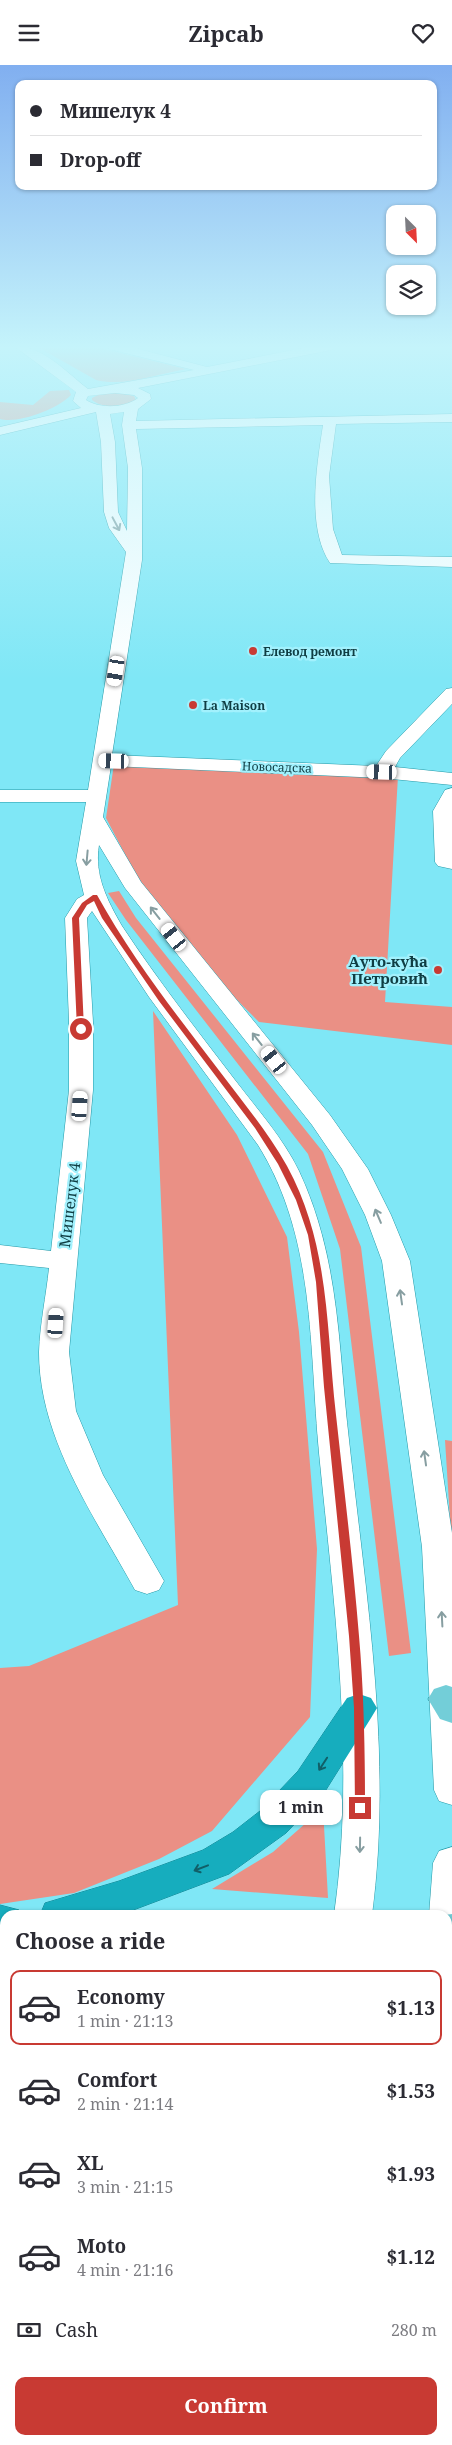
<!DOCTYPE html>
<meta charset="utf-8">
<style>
body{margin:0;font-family:"Noto Serif",serif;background:#f2f2f3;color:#2b2b33;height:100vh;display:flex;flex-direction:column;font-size:19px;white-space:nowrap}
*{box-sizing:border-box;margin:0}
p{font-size:16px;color:#7c7c81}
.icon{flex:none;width:28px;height:28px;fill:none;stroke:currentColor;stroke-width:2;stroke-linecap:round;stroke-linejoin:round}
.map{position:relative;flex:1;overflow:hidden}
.details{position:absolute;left:0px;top:1845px;width:452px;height:535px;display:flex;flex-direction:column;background:#fff;border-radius:15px 15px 0 0;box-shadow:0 1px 4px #0004}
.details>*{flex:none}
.top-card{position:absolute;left:15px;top:15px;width:422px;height:110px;border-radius:10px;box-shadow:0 1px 4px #0004;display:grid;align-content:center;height:110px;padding:0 15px;background:#fff}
.needle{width:32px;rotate:156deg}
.tools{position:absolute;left:386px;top:140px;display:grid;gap:10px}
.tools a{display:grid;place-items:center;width:50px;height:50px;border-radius:10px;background:#fff;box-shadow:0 1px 4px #0004;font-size:25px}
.end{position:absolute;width:22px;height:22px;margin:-11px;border:6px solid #c83a33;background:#fff;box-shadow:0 0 0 2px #fff}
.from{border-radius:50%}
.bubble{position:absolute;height:35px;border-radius:10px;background:#fff;box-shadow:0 1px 4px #0004;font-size:16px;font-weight:700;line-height:35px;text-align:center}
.car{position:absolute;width:15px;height:30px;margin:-15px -8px;border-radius:6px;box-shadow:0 0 4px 1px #0007;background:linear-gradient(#fff 24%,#345 0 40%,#fff 0 76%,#345 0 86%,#fff 0)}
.top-card b{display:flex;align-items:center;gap:18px;height:48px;font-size:19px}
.top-card b+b{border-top:1px solid #e1e1e2}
.top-card i{width:12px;height:12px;background:#2b2b33}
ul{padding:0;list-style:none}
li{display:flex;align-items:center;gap:15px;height:75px;margin:0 10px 8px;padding:0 5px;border:2px solid transparent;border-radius:10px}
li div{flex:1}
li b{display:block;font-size:19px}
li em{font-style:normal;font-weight:700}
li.selected{border-color:#c83a33}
li>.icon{width:45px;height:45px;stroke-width:1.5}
h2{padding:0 15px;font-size:22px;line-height:60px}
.pay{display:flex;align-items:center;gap:12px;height:55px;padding:0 15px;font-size:19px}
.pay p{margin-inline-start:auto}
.button{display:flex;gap:10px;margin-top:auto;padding:10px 15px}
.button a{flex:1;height:58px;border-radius:10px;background:#c83a33;color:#fff;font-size:20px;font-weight:700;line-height:58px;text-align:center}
header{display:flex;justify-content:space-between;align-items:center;height:65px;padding:0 15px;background:#fff;font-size:22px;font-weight:700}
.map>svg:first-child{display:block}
.green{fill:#ea9085}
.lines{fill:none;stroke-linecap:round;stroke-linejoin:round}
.minor-casing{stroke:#2499a7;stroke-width:1}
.major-casing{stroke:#148693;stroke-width:1}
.highway-casing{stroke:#148693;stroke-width:1}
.minor{fill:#fff;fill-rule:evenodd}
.major{fill:#73ced8;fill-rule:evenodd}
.highway{fill:#16adbe;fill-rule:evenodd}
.oneway{stroke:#879ea1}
.oneway2{stroke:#115f68}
.route{fill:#c83a33}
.poi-dot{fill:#c83a33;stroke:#a2f1fd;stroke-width:2}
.labels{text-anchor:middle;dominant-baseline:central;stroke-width:4.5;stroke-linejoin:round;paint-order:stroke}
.far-poi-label{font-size:12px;font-weight:bold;fill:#0f3d43;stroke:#a2f1fd;text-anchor:start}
.far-street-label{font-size:12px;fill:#0f3d43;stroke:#a2f1fd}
.poi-label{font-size:15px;font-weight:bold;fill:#0f3d43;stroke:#a2f1fd;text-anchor:end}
.street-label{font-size:15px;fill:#0f3d43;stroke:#a2f1fd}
</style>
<header><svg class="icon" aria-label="menu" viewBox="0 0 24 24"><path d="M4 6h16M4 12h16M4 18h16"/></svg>Zipcab<svg class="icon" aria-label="heart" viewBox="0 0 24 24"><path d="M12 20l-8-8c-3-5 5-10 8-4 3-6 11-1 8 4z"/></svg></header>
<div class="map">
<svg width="452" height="2380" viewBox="0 0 452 2380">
<rect width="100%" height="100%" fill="#7fe7f6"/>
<path class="green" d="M36 281H92L186 304C158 309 124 322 96 315Z
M69 325 71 330C58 344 18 359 0 354V337L33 340 50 326Z
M115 327 134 331 136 335C125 343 103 344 92 335V333L100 329Z
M114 699 398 711 385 937 452 942V980L259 957 204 902 139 816 106 753Z
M119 826 136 853 323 1087 361 1182 411 1588 389 1591 340 1184 308 1089 126 855 108 828Z
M153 946 237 1070 287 1172 299 1267 317 1484 310 1652 212 1766 159 1794 74 1828 0 1839V1603L29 1601 178 1540Z
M445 1375 452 1376V1480L451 1470Z
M323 1743 328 1833 212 1824 273 1787Z
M0 2051 5 2055V2375H143L144 2380H0Z"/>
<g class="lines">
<defs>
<path id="minor" d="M14 281C42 280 66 307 88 324L194 305 109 284 107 281H127L207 302 314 281H337L331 285 138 323 150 329 151 334 138 344 136 356 452 349V357L336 359 329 411 333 464 342 490 452 492V502L330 498C306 462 317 400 323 360L136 364 142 403V495L112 690 376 701 386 686 446 624 452 623V639L400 693 395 702 452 708V720L382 713 111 701 103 752 141 817 330 1050 368 1104 391 1150 410 1196 452 1468V1740L439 1736 434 1725 422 1482 382 1196 365 1150 342 1104 312 1060 125 823 99 780C94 810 107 835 122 861 157 914 196 964 235 1015 257 1044 283 1073 299 1106 340 1194 338 1281 349 1375 366 1532 393 1692 372 1850H334C356 1697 334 1541 319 1388 309 1284 316 1173 258 1080L149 932 92 846 87 853 93 957V1025L69 1287 76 1346 103 1410 164 1516 159 1525 147 1529 135 1525C95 1452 39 1374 39 1287 40 1259 46 1231 49 1203L0 1198V1180L51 1186 69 1025V957L65 853 77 834 84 830 76 796 86 737H0V725H88L126 487 109 463 104 447 101 377 96 347 0 370V362L81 343 73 336 76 327ZM115 328 134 330 138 333C125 343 100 344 86 335L88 331ZM124 347 122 360 128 403 127 466 118 447 115 377 110 349Z
M452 723V804L438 801 435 797 433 746 445 725Z
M452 1782V1871L448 1872V1850H429L433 1798 439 1786Z
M235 2375H283V2380H235Z
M361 2375H409V2380H361Z"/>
<path id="major" d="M446 1620 452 1622V1658L440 1654 428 1634 434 1624Z
M452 1849V1883H448V1850H444Z
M448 1938H452V1976H448Z
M452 2190V2241L448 2243V2191Z"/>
<path id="highway" d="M359 1629 371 1633 377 1643 371 1653 324 1728 286 1768 229 1809 120 1850H40L45 1838 119 1816 203 1785 233 1767 260 1746 298 1706 347 1633Z
M0 1840 19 1845 21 1850H5V1874H0Z
M0 1925 5 1927V1966L0 1964Z"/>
</defs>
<use href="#minor" class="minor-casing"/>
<use href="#major" class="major-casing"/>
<use href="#highway" class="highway-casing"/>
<use href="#minor" class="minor"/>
<use href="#major" class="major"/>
<use href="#highway" class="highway"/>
</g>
<defs><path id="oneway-shaft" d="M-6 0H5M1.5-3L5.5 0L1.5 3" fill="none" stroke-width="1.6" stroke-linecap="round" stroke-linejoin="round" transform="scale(1.25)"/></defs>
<g class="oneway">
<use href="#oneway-shaft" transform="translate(116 459) rotate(62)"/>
<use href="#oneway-shaft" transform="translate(87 793) rotate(95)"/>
<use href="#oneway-shaft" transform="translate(155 848) rotate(-128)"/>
<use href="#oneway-shaft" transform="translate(257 974) rotate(-128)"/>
<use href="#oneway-shaft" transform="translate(378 1151) rotate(-113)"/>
<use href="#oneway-shaft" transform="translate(401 1232) rotate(-98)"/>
<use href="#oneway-shaft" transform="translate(425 1393) rotate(-98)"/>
<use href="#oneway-shaft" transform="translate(442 1554) rotate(-93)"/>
<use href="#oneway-shaft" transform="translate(360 1780) rotate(91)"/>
</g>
<g class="oneway2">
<use href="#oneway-shaft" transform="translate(323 1699) rotate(123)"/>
<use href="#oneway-shaft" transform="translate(201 1803) rotate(159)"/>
</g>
<linearGradient id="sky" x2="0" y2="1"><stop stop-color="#81aff0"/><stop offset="0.46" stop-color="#c5f4fb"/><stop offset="1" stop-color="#c5f4fb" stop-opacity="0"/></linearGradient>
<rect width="452" height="614" fill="url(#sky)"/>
<path class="route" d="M93 830H97C133 895 179 953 224 1012 246 1041 269 1069 287 1101 330 1180 326 1263 336 1350 344 1424 353 1497 359 1571 364 1628 365 1686 365 1743L360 1748 355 1743 354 1643 349 1571 324 1322 316 1217 308 1170 296 1135 278 1099 255 1063 159 936 102 853 94 836 87 840 79 853 84 964 81 966 77 964 72 853 82 838Z"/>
<g class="poi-dot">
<circle cx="253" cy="586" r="5"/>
<circle cx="193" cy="640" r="5"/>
<circle cx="438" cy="905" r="5"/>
</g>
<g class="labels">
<g class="far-poi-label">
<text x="263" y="586">Елевод ремонт</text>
<text x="203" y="640">La Maison</text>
</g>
<g class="far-street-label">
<text transform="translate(277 702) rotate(2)">Новосадска</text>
</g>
<g class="poi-label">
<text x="428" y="896">Ауто-кућа<tspan x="428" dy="17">Петровић</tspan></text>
</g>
<g class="street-label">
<text transform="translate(69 1140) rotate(-83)">Мишелук 4</text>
</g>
</g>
</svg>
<div class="tools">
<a><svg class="needle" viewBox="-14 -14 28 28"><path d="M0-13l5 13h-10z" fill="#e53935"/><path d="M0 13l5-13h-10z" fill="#7c7c81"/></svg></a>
<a><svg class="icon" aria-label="layers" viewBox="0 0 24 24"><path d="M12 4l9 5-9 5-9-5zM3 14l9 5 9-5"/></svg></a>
</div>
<i class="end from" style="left:81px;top:964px"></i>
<i class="end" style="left:360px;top:1743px"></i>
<div class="bubble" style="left:260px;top:1725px;width:82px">1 min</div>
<i class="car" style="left:116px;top:606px;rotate:189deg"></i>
<i class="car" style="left:114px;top:696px;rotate:272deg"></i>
<i class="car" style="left:382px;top:707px;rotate:272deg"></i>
<i class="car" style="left:174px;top:872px;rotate:322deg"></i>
<i class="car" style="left:274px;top:995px;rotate:321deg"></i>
<i class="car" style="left:80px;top:1041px;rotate:4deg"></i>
<i class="car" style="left:56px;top:1258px;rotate:4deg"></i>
<div class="top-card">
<b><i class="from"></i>Мишелук 4</b>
<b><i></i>Drop-off</b>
</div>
<section class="details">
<h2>Choose a ride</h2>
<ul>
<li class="selected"><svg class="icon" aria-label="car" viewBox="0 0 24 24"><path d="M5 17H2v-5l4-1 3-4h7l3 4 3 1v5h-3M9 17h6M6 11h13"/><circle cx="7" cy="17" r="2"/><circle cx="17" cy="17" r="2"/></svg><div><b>Economy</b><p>1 min · 21:13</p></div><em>$1.13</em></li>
<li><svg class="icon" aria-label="car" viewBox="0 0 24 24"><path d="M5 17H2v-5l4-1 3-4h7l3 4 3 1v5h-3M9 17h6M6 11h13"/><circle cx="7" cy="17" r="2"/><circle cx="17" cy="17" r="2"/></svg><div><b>Comfort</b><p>2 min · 21:14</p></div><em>$1.53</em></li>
<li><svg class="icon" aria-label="car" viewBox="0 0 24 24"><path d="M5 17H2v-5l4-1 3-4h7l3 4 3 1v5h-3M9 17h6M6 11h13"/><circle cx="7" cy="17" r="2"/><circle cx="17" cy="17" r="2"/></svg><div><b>XL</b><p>3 min · 21:15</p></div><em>$1.93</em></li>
<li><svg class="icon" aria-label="car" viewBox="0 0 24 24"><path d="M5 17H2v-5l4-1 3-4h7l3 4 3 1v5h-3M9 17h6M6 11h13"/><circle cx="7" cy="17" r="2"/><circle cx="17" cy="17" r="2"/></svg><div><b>Moto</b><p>4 min · 21:16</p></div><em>$1.12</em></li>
</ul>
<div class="pay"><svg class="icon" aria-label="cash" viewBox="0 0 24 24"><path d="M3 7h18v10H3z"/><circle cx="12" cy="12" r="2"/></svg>Cash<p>280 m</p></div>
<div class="button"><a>Confirm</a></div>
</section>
</div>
